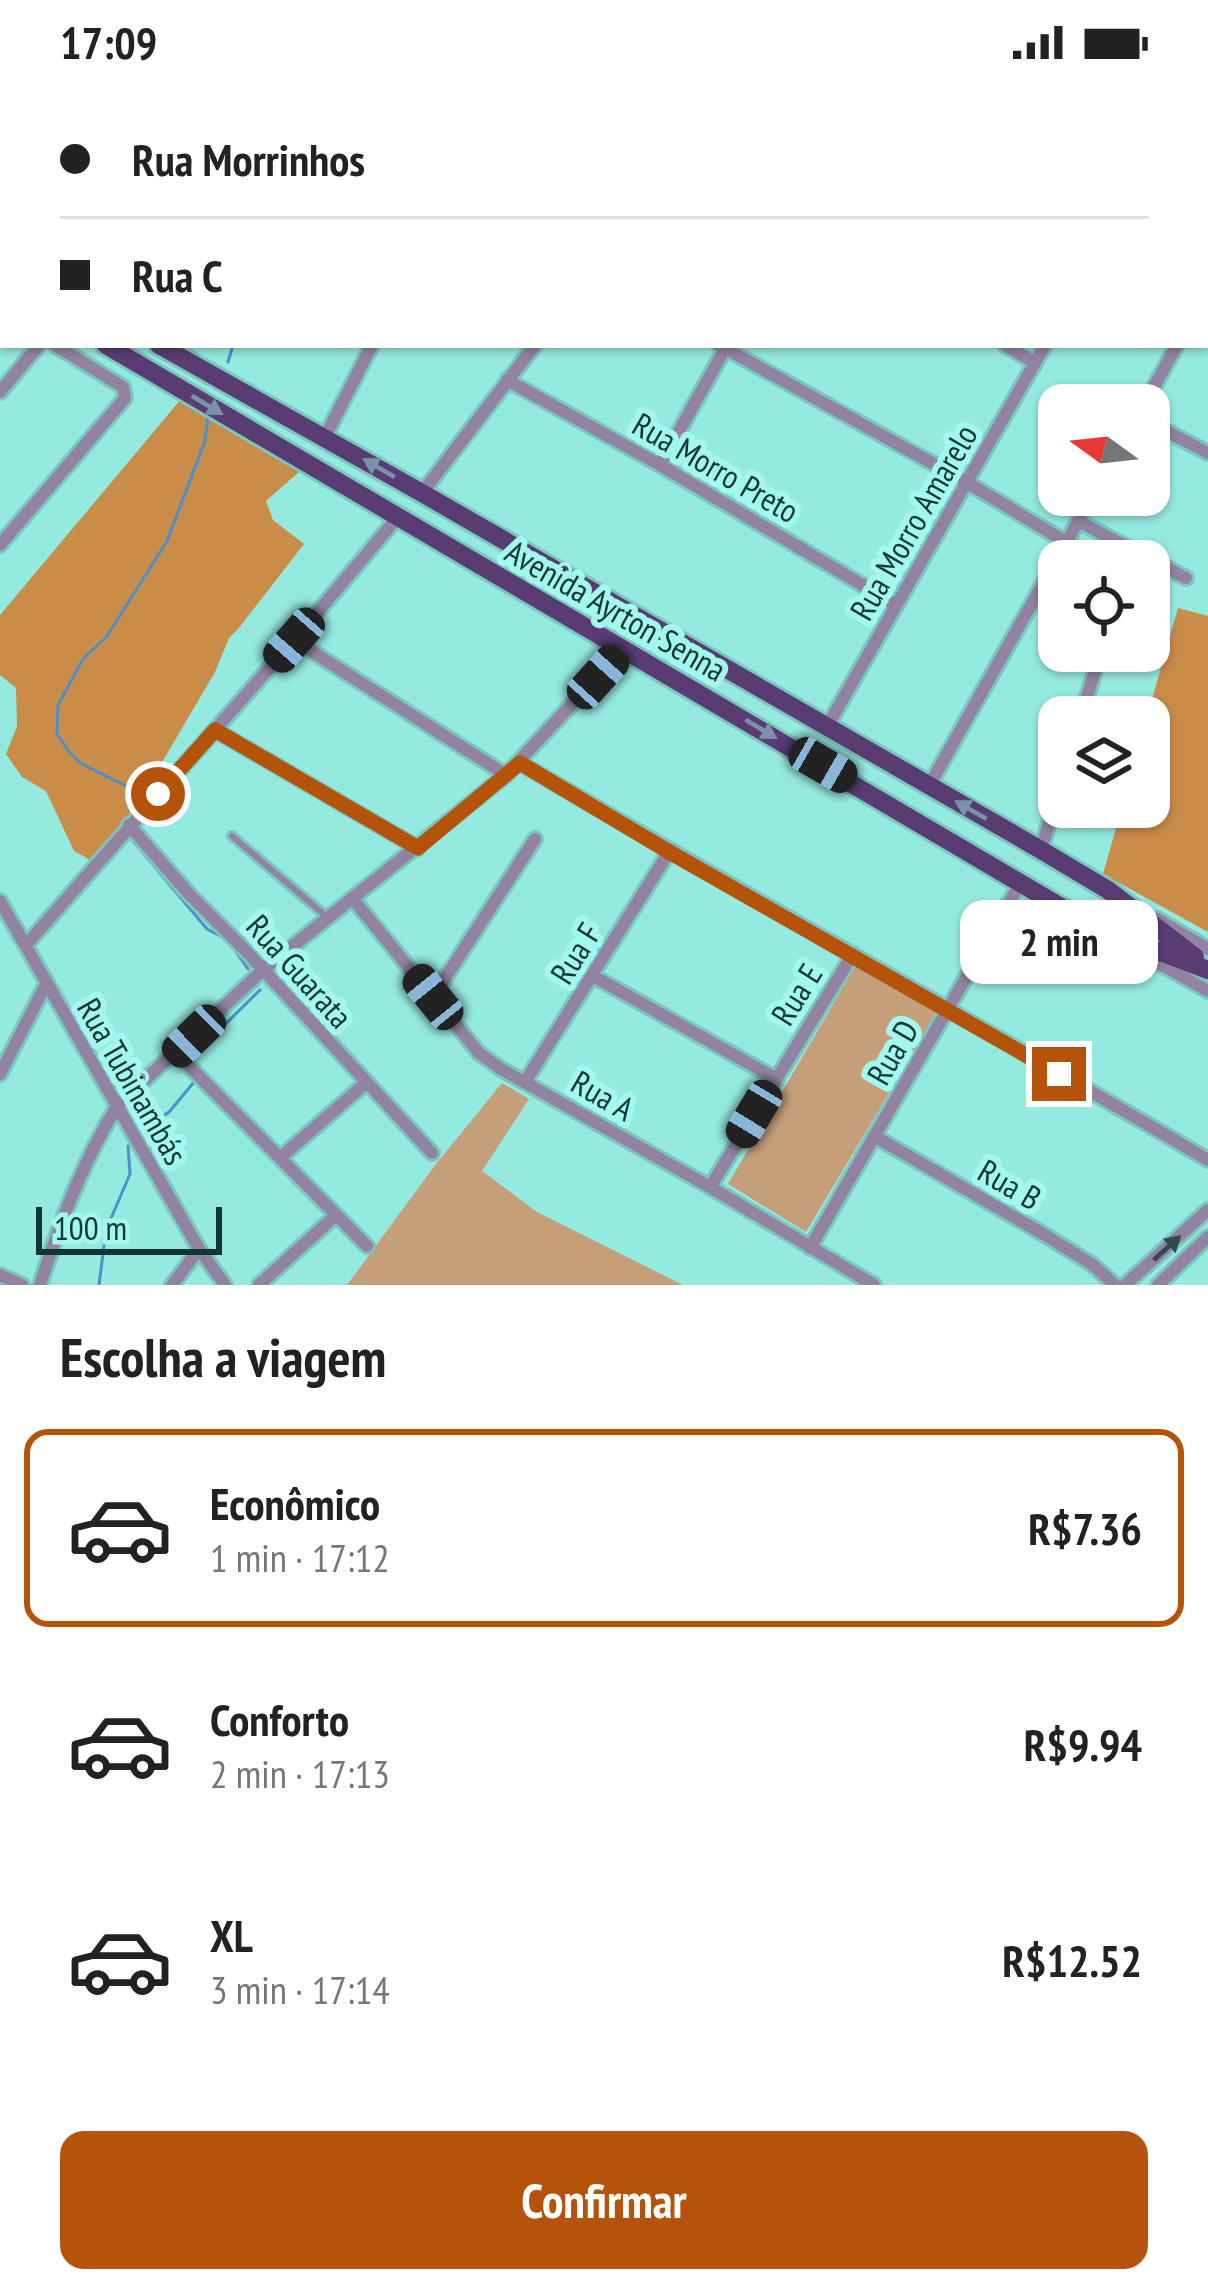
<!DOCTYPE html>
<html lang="pt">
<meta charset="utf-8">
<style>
body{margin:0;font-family:"PT Sans Narrow",sans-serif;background:#f2f2f2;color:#222;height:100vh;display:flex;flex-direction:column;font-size:45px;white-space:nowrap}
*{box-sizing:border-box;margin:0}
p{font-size:39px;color:#767676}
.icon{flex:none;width:66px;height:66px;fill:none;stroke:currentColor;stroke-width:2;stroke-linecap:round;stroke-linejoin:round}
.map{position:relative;height:1201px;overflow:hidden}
.drawer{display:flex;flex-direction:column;background:#fff;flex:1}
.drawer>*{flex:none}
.top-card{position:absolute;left:0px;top:0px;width:1209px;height:264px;box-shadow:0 3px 9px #0004;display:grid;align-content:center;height:264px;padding:0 60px;background:#fff}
.needle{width:78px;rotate:285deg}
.controls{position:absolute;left:1038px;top:300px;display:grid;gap:24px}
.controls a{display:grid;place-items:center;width:132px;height:132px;border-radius:24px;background:#fff;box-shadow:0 3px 9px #0004;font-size:60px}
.scale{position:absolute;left:36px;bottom:30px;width:186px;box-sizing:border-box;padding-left:12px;border:6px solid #123632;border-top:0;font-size:33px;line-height:42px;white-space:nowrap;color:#123632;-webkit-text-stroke:9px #a2f7ee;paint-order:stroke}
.end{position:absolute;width:54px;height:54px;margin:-27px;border:15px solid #b45309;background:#fff;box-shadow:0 0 0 6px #fff}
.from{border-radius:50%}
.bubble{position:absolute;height:84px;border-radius:24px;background:#fff;box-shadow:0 3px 9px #0004;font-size:39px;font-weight:600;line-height:84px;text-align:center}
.car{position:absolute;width:36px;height:72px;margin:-36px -18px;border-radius:15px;box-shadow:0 0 9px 3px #0007;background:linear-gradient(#222 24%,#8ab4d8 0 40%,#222 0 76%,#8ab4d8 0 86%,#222 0)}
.top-card b{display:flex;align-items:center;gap:42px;height:114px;font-size:45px}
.top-card b+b{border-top:3px solid #e0e0e0}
.top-card i{width:30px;height:30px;background:#222}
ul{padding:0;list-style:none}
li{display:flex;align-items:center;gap:36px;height:198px;margin:0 24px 18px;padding:0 36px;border:6px solid transparent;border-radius:24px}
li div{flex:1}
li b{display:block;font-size:45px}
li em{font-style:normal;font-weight:600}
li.selected{border-color:#b45309}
li>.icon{width:108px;height:108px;stroke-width:1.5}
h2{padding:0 60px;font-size:54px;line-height:144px}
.primary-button{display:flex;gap:24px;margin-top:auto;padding:24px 60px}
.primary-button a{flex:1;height:138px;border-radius:24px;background:#b45309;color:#fff;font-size:48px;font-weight:600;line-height:138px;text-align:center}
.status{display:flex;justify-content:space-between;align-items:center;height:84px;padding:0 60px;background:#fff;direction:ltr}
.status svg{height:33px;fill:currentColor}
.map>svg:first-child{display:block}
.green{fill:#c49f79}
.forest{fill:#c98c49}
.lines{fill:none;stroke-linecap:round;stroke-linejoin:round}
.stream{stroke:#4c8fc9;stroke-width:3}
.service-casing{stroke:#7bc6bd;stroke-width:12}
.minor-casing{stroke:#7bc6bd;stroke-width:18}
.primary-casing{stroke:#7bc6bd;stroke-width:24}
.service{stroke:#9283a3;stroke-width:6}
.minor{stroke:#9283a3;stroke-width:12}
.primary{stroke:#593c74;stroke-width:18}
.oneway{fill:#7a90ab}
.oneway2{fill:#32494e}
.route{stroke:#b45309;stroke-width:15}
.labels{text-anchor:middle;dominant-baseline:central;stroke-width:12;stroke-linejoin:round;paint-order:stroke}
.street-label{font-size:33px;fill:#123632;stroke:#a2f7ee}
</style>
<div class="status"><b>17:09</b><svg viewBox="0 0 49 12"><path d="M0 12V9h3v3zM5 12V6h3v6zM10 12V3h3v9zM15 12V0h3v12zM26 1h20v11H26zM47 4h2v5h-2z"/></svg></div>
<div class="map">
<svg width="1208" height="1201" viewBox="0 0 1208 1201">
<rect width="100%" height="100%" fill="#95eae0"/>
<path class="green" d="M858 878 939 925 806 1148 728 1100Z
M502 999 529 1015 482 1087 537 1128 683 1201H347L436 1080Z"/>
<path class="forest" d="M182 314 300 387 266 417 273 436 304 460 238 545 229 554 215 588 134 726 92 777 74 767 46 707 22 693 6 670 17 642 16 604 0 591V531Z
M1178 524 1208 532V848L1103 790 1122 723H1149L1147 633Z"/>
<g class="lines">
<path class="stream" d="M188 0 192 3
M228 278 233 261
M128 703 82 680 70 669 57 650 58 621 83 575 107 552 167 457 205 357 208 333
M133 757 207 845 226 855
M232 862 248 885
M194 971 260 906
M151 1042 170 1027 194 998
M99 1201 106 1146 130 1090 128 1062"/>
<defs>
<path id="service" d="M232 752 327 833"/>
<path id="minor" d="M286 0 289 3
M588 0 590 3
M660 0 661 3
M843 0 848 3
M1114 0 1119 3
M38 3 40 0
M515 3 516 0
M756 3 758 0
M803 3 805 0
M1194 3 1195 0
M0 14 3 16
M1206 52 1208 53
M0 57 3 53
M1206 209 1208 210
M719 261 968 399 1066 458
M1005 261 1035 279
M507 296 660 381 896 521
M0 308 39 261
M1144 321 1177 261
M1149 338 1208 369
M325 353 372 261
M660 381 725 265
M422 409 535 261
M1078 437 1186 494
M0 461 125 314 123 303 55 261
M294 556 506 691
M1081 633 1101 567
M828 641 1045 261
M215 646 418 764
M520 679C748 813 980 941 1208 1076
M929 702 1093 411
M129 741 189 810 247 868 432 1069
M1041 766 1059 705
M352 814 479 969 501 985 710 1103 874 1201
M0 817 199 1165 225 1201
M1157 835 1208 865
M26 861 294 556 397 434
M1132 864 1208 907
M593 892 775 994
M433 913 535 755
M176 969 367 1162
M0 990 46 900
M525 998 669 768
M874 1052 1045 1151 1093 1181 1115 1201
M281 1073 366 999
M710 1103 853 870
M810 1164 1021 798
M0 1191 22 1201
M40 1201C60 1139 83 1076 118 1021L263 886 506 691 624 564
M172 1201 199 1165
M259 1201 335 1132
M1125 1201 1208 1126
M1158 1201 1208 1153"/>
<path id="primary" d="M0 170 3 172
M0 197 3 199
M106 261 1095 843 1208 886
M159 261 422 409 1041 766 1108 806 1195 873"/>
</defs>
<use href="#service" class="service-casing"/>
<use href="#minor" class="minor-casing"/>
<use href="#primary" class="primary-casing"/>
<use href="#service" class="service"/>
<use href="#minor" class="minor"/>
<use href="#primary" class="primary"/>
</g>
<defs><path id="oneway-solid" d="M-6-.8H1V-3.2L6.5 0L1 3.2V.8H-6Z" transform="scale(3)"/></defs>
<g class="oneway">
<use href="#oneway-solid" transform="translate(207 321) rotate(31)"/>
<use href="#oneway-solid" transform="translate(379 384) rotate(-150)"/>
<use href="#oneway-solid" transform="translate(761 645) rotate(31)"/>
<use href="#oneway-solid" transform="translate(971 726) rotate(-150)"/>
</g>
<use class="oneway2" href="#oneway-solid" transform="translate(1167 1164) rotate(-42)"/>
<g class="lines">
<path class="route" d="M158 710 215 646 418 764 520 679 669 768 1059 990"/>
</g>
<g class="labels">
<g class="street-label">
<text transform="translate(716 383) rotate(30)">Rua Morro Preto</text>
<text transform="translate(913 438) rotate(-60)">Rua Morro Amarelo</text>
<text transform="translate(616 526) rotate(30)">Avenida Ayrton Senna</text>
<text transform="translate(575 869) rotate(-58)">Rua F</text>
<text transform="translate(300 887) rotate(48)">Rua Guarata</text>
<text transform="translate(796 910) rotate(-58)">Rua E</text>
<text transform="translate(892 968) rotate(-60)">Rua D</text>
<text transform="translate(133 997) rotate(60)">Rua Tubinambás</text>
<text transform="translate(603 1011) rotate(30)">Rua A</text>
<text transform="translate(1010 1100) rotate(30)">Rua B</text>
</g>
</g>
</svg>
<div class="controls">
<a><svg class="needle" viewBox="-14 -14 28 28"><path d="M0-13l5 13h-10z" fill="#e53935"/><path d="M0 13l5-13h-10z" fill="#767676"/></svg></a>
<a><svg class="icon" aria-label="locate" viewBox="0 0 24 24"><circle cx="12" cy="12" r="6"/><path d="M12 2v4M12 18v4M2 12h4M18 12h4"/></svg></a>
<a><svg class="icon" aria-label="layers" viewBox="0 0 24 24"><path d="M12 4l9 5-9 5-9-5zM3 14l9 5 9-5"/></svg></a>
</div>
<div class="scale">100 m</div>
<i class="end from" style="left:158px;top:710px"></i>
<i class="end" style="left:1059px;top:990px"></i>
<div class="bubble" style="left:960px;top:816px;width:198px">2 min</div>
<i class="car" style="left:294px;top:556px;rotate:221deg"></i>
<i class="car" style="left:598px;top:593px;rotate:42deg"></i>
<i class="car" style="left:823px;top:681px;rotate:120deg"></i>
<i class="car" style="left:433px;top:913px;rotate:321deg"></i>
<i class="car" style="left:194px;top:952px;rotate:226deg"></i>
<i class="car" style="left:754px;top:1030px;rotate:211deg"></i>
<div class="top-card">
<b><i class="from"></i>Rua Morrinhos</b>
<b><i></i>Rua C</b>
</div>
</div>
<section class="drawer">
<h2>Escolha a viagem</h2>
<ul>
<li class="selected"><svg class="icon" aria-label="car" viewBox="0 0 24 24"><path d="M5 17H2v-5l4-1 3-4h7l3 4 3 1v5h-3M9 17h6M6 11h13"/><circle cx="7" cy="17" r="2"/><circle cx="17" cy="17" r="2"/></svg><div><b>Econômico</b><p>1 min · 17:12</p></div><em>R$7.36</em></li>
<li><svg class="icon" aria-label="car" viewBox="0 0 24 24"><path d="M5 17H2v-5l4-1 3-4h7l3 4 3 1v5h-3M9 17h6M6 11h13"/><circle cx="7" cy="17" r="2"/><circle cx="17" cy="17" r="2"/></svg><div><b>Conforto</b><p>2 min · 17:13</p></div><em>R$9.94</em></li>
<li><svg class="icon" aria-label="car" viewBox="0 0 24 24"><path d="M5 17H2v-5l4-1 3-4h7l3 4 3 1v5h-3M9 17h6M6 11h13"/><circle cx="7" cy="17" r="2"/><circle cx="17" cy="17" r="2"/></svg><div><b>XL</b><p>3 min · 17:14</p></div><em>R$12.52</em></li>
</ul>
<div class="primary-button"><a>Confirmar</a></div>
</section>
